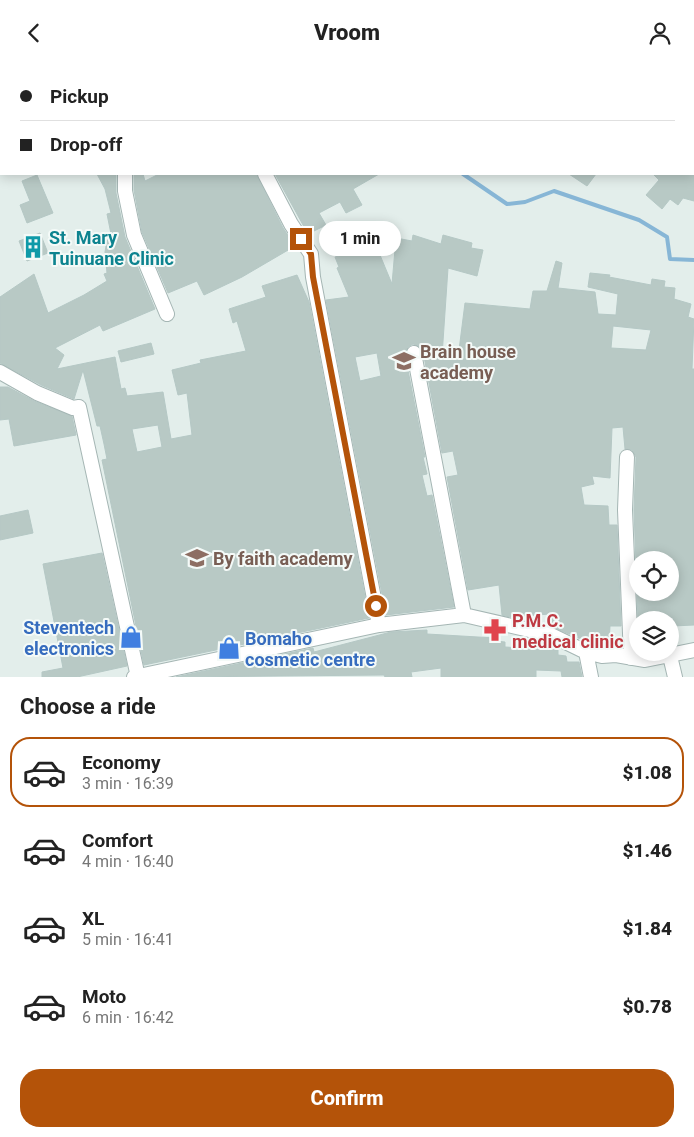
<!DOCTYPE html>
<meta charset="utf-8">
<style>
body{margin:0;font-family:Roboto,sans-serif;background:#f6f6f6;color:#222;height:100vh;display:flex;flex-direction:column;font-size:19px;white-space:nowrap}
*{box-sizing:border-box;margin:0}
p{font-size:16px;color:#767676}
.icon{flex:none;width:28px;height:28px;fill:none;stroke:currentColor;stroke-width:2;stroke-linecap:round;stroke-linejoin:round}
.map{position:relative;height:612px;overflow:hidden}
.details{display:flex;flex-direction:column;background:#fff;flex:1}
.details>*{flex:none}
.guide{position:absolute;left:0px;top:0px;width:695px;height:110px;box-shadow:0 2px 12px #0003;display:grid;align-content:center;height:110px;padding:0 20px;background:#fff}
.tools{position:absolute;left:629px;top:486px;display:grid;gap:10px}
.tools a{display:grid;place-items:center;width:50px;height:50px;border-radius:50%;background:#fff;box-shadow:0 2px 12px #0003;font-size:25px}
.end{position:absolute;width:22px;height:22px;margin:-11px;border:6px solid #b45309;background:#fff;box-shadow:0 0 0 2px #fff}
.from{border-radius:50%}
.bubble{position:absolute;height:35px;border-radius:18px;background:#fff;box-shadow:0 2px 12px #0003;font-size:16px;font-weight:800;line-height:35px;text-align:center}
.guide b{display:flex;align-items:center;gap:18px;height:48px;font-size:19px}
.guide b+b{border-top:1px solid #e0e0e0}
.guide i{width:12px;height:12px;background:#222}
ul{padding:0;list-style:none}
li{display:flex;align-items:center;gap:15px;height:70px;margin:0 10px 8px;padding:0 10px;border:2px solid transparent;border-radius:20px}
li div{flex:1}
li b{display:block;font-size:19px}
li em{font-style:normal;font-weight:800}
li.selected{border-color:#b45309}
li>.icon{width:45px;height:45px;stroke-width:1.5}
h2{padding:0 20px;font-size:22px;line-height:60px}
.cta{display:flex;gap:10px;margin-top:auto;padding:10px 20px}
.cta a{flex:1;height:58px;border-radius:20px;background:#b45309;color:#fff;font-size:20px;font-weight:800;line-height:58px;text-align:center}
header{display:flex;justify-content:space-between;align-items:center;height:65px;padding:0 20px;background:#fff;font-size:22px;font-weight:800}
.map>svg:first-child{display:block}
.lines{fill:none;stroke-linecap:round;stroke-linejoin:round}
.stream{stroke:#87b6d6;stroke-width:4}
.building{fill:#b8c9c5;stroke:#b5c8c5;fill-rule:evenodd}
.minor-casing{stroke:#a5b6b4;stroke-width:16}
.minor{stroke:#fff;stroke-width:14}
.route{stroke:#b45309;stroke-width:6}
.labels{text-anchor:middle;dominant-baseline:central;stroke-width:4;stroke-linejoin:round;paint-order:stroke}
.culture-label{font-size:18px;font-weight:bold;fill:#0d838f;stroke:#f4faf8;text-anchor:start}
.education-label{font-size:18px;font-weight:bold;fill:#785e54;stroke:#f4faf8;text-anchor:start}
.health-label{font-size:18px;font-weight:bold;fill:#be3a42;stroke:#f4faf8;text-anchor:start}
.shop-label{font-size:18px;font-weight:bold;fill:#366cbe;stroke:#f4faf8;text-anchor:end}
</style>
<header><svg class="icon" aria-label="back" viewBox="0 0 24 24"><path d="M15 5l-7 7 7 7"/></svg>Vroom<svg class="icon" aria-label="person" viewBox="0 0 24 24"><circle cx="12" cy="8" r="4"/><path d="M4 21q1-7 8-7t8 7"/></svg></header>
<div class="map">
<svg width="694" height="612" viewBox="0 0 694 612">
<rect width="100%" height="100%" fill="#e3eeeb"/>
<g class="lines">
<path class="stream" d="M235 0 236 1
M463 109 507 139 525 137 554 126 639 155 667 172 670 194 694 195"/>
</g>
<path class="building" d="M97 109H116V128L125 172 155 244 103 266 100 260 55 283 64 290 57 304 115 292 121 324 125 323 127 331 163 327 171 374 192 370 187 328 178 330 172 305 201 298 200 295 246 286 237 256 233 258 229 244 266 232 262 221 297 210 309 237 369 553 144 600 102 395 107 394 104 379 100 361H97L83 305 74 334 41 320 0 298V232L34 209 48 248 84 230 107 216 104 209 107 208 105 187 107 175 112 174 107 149 111 148 105 124ZM158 360 162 382 137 387 132 364Z
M134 109H143L145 116 159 109H256L283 163 295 181 242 212 204 230 197 216 168 228 142 167 134 125Z
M275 109H379L353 124 362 140 346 148 340 137 319 148 326 160 308 169Z
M569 109H596L587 121Z
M653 109H694V136L683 133 678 140 670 134 662 144 646 130 659 115Z
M37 110 53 148 27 158 20 140 30 136 22 116Z
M40 168 48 188 27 196 19 176Z
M413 170 441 179 443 170 472 178 471 183 483 185 477 211 448 203 442 291 458 293 465 238 530 244 533 226H547L556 196 562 198 558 223 595 227 598 249 616 250 618 229 588 222 590 208 610 210 609 212 651 220 652 214 665 216 664 222 675 223 674 234 691 239 688 252 694 254 692 304H694V560L673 561V553L638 555 634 445 636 392 632 385 625 384 623 362 612 363 610 413 592 411 594 419 581 422 584 440 608 441 609 460H617L621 561H610L609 578 578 573V570L569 569 550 561V549L510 552 502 550 499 520 468 525 447 412 458 410 453 386 442 388 423 286 420 282 413 279 408 282 405 290 425 392H423L427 409 422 410 427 431 432 430 454 542 386 550 326 235 349 232 337 203 339 202 335 192 350 188V190L375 178 392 219 396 173 412 176ZM613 261 651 265 646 285 611 283ZM377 288 381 311 360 316 355 292ZM638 495H671L670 528H638Z
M151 278 154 289 121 297 118 286Z
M0 322H8L34 336 72 351 76 370 14 381 9 354 0 355Z
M28 445 33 468 0 475V451Z
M102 488 127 601 77 612H42V607L63 603 43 499Z
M427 565V569L495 573V576L505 577V582L558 585V590L566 591 567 597H579L582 612H562L561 606 536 605V612H441V603L411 607 412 612H385L384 610 176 612 313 583 314 587 391 567Z"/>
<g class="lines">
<defs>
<path id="minor" d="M96 0 97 1
M155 0V1
M125 109V126L134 170 167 249
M265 109 291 159 311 189 313 212 379 560
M414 288 464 550
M0 307 37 328 73 343 79 342 138 612
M627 392 625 445 631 593
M586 587 591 612
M670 591 675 612
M134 612 379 560 464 550 551 570 586 587 602 591 616 590 645 595 694 585"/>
</defs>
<use href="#minor" class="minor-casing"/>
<use href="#minor" class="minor"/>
</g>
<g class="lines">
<path class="route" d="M301 174 311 189 313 212 376 541"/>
</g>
<defs>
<symbol id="building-bare" viewBox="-9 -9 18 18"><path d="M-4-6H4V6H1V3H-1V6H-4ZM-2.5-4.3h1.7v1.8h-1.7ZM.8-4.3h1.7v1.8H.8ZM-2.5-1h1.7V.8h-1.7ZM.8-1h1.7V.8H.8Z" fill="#0f9aa8" stroke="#f4faf8" stroke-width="2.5" paint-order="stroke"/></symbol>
<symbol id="school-bare" viewBox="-9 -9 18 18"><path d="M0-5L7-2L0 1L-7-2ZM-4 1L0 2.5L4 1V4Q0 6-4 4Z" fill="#8d6e63" stroke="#f4faf8" stroke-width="2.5" paint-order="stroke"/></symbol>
<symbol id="pharmacy-bare" viewBox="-9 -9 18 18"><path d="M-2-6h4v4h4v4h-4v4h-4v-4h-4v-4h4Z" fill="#e0444e" stroke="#f4faf8" stroke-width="2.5" paint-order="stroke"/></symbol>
<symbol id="shop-bare" viewBox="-9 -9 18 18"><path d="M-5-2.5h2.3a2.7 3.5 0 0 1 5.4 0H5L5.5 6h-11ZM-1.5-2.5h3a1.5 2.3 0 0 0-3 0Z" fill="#3f7fe0" stroke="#f4faf8" stroke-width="2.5" paint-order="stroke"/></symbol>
</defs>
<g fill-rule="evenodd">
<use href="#building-bare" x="17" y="166" width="32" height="32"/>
<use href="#school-bare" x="388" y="280" width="32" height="32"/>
<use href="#school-bare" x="181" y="477" width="32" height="32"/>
<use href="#pharmacy-bare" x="479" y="549" width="32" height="32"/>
<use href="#shop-bare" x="115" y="556" width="32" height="32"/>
<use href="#shop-bare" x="213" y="567" width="32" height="32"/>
</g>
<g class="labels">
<g class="culture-label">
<text x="49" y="172">St. Mary<tspan x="49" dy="21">Tuinuane Clinic</tspan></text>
</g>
<g class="education-label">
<text x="420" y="286">Brain house<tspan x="420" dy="21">academy</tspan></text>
<text x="213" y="493">By faith academy</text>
</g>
<g class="health-label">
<text x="512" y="555">P.M.C.<tspan x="512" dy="21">medical clinic</tspan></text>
</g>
<g class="shop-label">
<text x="114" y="562">Steventech<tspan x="114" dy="21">electronics</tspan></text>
<text x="245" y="573" text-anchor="start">Bomaho<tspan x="245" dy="21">cosmetic centre</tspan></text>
</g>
</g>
</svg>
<div class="tools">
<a><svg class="icon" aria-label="locate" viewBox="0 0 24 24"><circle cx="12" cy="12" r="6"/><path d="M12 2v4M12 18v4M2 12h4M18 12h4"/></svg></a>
<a><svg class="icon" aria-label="layers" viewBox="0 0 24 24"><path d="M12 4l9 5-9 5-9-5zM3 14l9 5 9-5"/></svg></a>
</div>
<i class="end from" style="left:376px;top:541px"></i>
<i class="end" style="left:301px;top:174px"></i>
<div class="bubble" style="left:319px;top:156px;width:82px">1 min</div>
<div class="guide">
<b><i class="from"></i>Pickup</b>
<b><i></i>Drop-off</b>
</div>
</div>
<section class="details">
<h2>Choose a ride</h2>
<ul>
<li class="selected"><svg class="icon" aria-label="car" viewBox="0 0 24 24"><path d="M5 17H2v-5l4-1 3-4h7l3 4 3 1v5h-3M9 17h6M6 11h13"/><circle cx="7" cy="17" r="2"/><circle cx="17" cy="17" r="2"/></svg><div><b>Economy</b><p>3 min · 16:39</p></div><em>$1.08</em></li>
<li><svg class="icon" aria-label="car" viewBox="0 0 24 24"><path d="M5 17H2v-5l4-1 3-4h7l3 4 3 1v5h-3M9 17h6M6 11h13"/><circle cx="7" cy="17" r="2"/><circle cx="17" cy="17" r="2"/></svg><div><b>Comfort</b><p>4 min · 16:40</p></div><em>$1.46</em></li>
<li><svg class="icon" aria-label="car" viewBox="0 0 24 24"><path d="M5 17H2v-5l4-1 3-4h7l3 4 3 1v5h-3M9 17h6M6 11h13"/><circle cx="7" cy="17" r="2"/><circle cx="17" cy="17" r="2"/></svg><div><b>XL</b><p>5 min · 16:41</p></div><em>$1.84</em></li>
<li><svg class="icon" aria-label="car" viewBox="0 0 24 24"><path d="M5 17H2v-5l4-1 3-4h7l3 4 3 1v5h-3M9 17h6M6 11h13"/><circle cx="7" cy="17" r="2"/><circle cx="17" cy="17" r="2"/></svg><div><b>Moto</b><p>6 min · 16:42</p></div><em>$0.78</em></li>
</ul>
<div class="cta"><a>Confirm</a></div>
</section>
